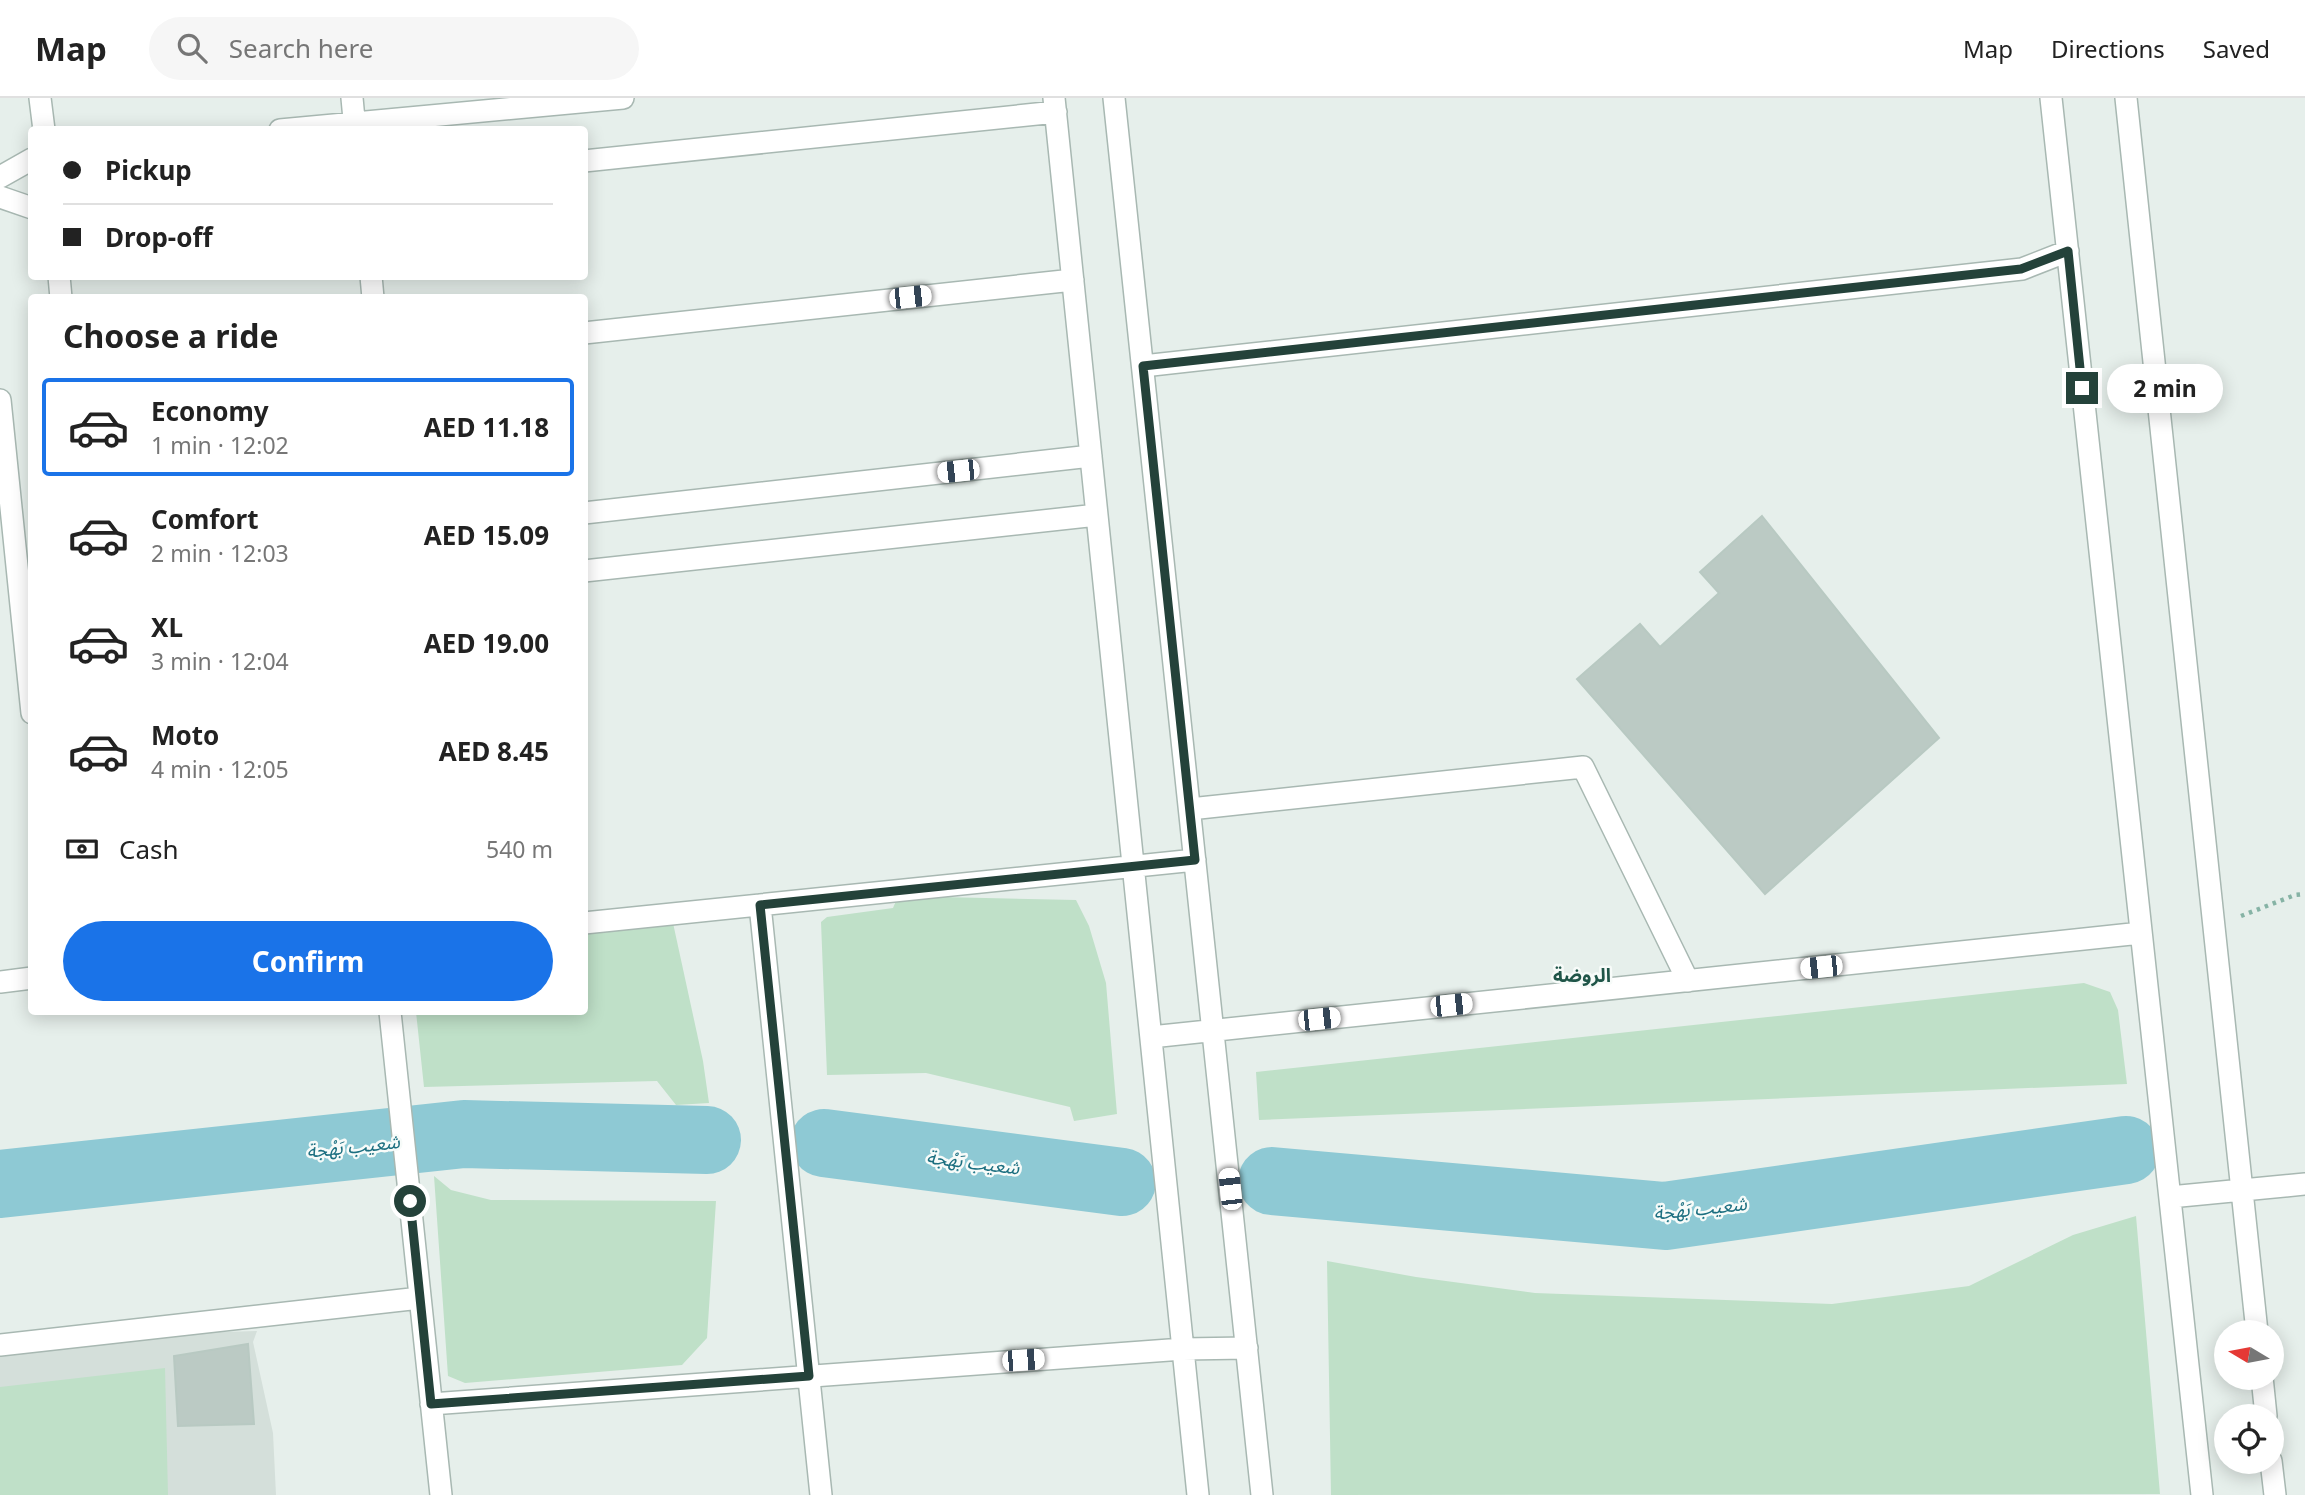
<!DOCTYPE html>
<meta charset="utf-8">
<style>
body{margin:0;font-family:"Noto Sans","Noto Sans Arabic",sans-serif;background:#f6f6f6;color:#222;height:100vh;display:flex;flex-direction:column;font-size:26px;white-space:nowrap}
*{box-sizing:border-box;margin:0}
p{font-size:23px;color:#767676}
.icon{flex:none;width:38px;height:38px;fill:none;stroke:currentColor;stroke-width:2;stroke-linecap:round;stroke-linejoin:round}
.map{position:relative;flex:1;overflow:hidden}
.drawer{position:absolute;left:28px;top:196px;width:560px;height:721px;display:flex;flex-direction:column;background:#fff;border-radius:7px;box-shadow:0 4px 18px #0003}
.drawer>*{flex:none}
.banner{position:absolute;left:28px;top:28px;width:560px;height:154px;border-radius:7px;box-shadow:0 4px 18px #0003;display:grid;align-content:center;height:154px;padding:0 35px;background:#fff}
.needle{width:46px;rotate:280deg}
.tools{position:absolute;left:2214px;top:1222px;display:grid;gap:14px}
.tools a{display:grid;place-items:center;width:70px;height:70px;border-radius:50%;background:#fff;box-shadow:0 4px 18px #0003;font-size:35px}
.end{position:absolute;width:32px;height:32px;margin:-16px;border:9px solid #24423a;background:#fff;box-shadow:0 0 0 4px #fff}
.from{border-radius:50%}
.bubble{position:absolute;height:49px;border-radius:24px;background:#fff;box-shadow:0 4px 18px #0003;font-size:23px;font-weight:700;line-height:49px;text-align:center}
.car{position:absolute;width:21px;height:42px;margin:-21px -10px;border-radius:9px;box-shadow:0 0 5px 2px #0007;background:linear-gradient(#fff 24%,#345 0 40%,#fff 0 76%,#345 0 86%,#fff 0)}
.banner b{display:flex;align-items:center;gap:24px;height:66px;font-size:26px}
.banner b+b{border-top:2px solid #e0e0e0}
.banner i{width:18px;height:18px;background:#222}
ul{padding:0;list-style:none}
li{display:flex;align-items:center;gap:21px;height:98px;margin:0 14px 10px;padding:0 21px;border:4px solid transparent;border-radius:7px}
li div{flex:1}
li b{display:block;font-size:26px}
li em{font-style:normal;font-weight:700}
li.selected{border-color:#1a73e8}
li>.icon{width:63px;height:63px;stroke-width:1.5}
h2{padding:0 35px;font-size:32px;line-height:84px}
.pay{display:flex;align-items:center;gap:18px;height:77px;padding:0 35px;font-size:26px}
.pay p{margin-inline-start:auto}
.button{display:flex;gap:14px;margin-top:auto;padding:14px 35px}
.button a{flex:1;height:80px;border-radius:42px;background:#1a73e8;color:#fff;font-size:28px;font-weight:700;line-height:80px;text-align:center}
header{display:flex;align-items:center;gap:42px;box-sizing:border-box;height:98px;padding:0 35px;background:#fff;border-bottom:2px solid #e0e0e0}
header strong{font-size:33px}
nav{display:flex;gap:38px;margin-inline-start:auto;font-size:24px}
.search{width:490px;height:63px;background:#f6f6f6;display:flex;align-items:center;gap:18px;box-sizing:border-box;padding:0 24px;border-radius:38px;color:#767676;font-size:26px}
.map>svg:first-child{display:block}
.built{fill:#d4dfda}
.green{fill:#bfe0c8}
.lines{fill:none;stroke-linecap:round;stroke-linejoin:round}
.river{stroke:#8ec9d4;stroke-width:68}
.building{fill:#bbcac4;stroke:#b8c9c2;stroke-width:2}
.minor-casing{stroke:#a8b8b2;stroke-width:24}
.path{stroke:#86b3a5;stroke-width:4.5;stroke-dasharray:3.5 5;stroke-linecap:butt}
.minor{stroke:#fff;stroke-width:21}
.route{stroke:#24423a;stroke-width:9}
.labels{text-anchor:middle;dominant-baseline:central;stroke-width:5;stroke-linejoin:round;paint-order:stroke}
.neighbourhood-label{font-size:19px;font-weight:bold;fill:#1f5548;stroke:#f7fbf9}
.water-label{font-size:19px;font-style:italic;fill:#1c6f80;stroke:#f7fbf9}
</style>
<header>
<strong>Map</strong>
<div class="search"><svg class="icon" aria-label="search" viewBox="0 0 24 24"><circle cx="10" cy="10" r="6"/><path d="M15 15l6 6"/></svg>Search here</div>
<nav><a>Map</a><a>Directions</a><a>Saved</a></nav>
</header>
<div class="map">
<svg width="2305" height="1397" viewBox="0 0 2305 1397">
<rect width="100%" height="100%" fill="#e6efeb"/>
<path class="built" d="M257 1233 253 1244 273 1335 276 1397H0V1258L193 1235Z"/>
<path class="green" d="M898 798 1076 802 1089 828 1106 885 1117 1016 1074 1023 1070 1009 926 975 827 977 821 824 827 819 893 810Z
M673 825 703 963 709 1005 676 1007 657 983 424 989 416 914H584L585 836Z
M2084 885 2110 894 2118 912 2127 986 1259 1022 1256 974Z
M434 1078 451 1092 491 1102 716 1103 707 1240 682 1267 465 1285 448 1278Z
M2136 1118 2160 1396 1331 1397 1327 1163 1416 1179 1535 1195 1832 1206 1969 1188 2073 1137Z
M165 1270 168 1397H0V1289Z"/>
<g class="lines">
<path class="river" d="M824 1045 1122 1084
M1272 1083 1665 1118 2126 1052
M0 1086 464 1036 707 1042"/>
</g>
<path class="building" d="M1762 418 1939 640 1765 796 1577 581 1640 526 1660 549 1719 495 1700 474Z
M248 1246 254 1326 178 1328 174 1258Z"/>
<g class="lines">
<defs>
<path id="minor" d="M40 0 44 32
M352 0 355 32
M1054 0 1198 1397
M1114 0 1262 1397
M2051 0 2202 1397
M2126 0 2257 1234
M280 32 623 0
M584 63 1056 14
M0 79 32 61
M0 99 32 110
M59 178 61 200
M371 178 373 200
M584 235 1073 182
M1143 268 2022 171 2068 153
M0 302 32 615
M584 415 1091 358
M584 473 1097 417
M1190 711 1583 669 1688 883
M760 807 821 1397
M584 825 1195 762
M0 884 32 880
M390 914 441 1397
M1151 939 2141 835
M2170 1099 2305 1086
M0 1247 420 1200
M2262 1279 2266 1318
M431 1306 1183 1251 1247 1250
M2271 1363 2275 1397"/>
</defs>
<use href="#minor" class="minor-casing"/>
<path class="path" d="M2241 818 2295 797 2305 796"/>
<use href="#minor" class="minor"/>
</g>
<g class="lines">
<path class="route" d="M410 1103 431 1306 809 1278 760 807 1195 762 1143 268 2021 171 2068 153 2082 290"/>
</g>
<g class="labels">
<g class="neighbourhood-label">
<text x="1582" y="877">الروضة</text>
</g>
<g class="water-label">
<text transform="translate(353 1048) rotate(-6)">شعيب بَهْجة</text>
<text transform="translate(973 1064) rotate(7)">شعيب بَهْجة</text>
<text transform="translate(1700 1110) rotate(-6)">شعيب بَهْجة</text>
</g>
</g>
</svg>
<div class="tools">
<a><svg class="needle" viewBox="-14 -14 28 28"><path d="M0-13l5 13h-10z" fill="#e53935"/><path d="M0 13l5-13h-10z" fill="#767676"/></svg></a>
<a><svg class="icon" aria-label="locate" viewBox="0 0 24 24"><circle cx="12" cy="12" r="6"/><path d="M12 2v4M12 18v4M2 12h4M18 12h4"/></svg></a>
</div>
<i class="end from" style="left:410px;top:1103px"></i>
<i class="end" style="left:2082px;top:290px"></i>
<div class="bubble" style="left:2107px;top:266px;width:116px">2 min</div>
<i class="car" style="left:910px;top:199px;rotate:84deg"></i>
<i class="car" style="left:958px;top:373px;rotate:264deg"></i>
<i class="car" style="left:1821px;top:869px;rotate:264deg"></i>
<i class="car" style="left:1451px;top:907px;rotate:84deg"></i>
<i class="car" style="left:1319px;top:921px;rotate:84deg"></i>
<i class="car" style="left:1230px;top:1091px;rotate:354deg"></i>
<i class="car" style="left:1023px;top:1262px;rotate:86deg"></i>
<div class="banner">
<b><i class="from"></i>Pickup</b>
<b><i></i>Drop-off</b>
</div>
<section class="drawer">
<h2>Choose a ride</h2>
<ul>
<li class="selected"><svg class="icon" aria-label="car" viewBox="0 0 24 24"><path d="M5 17H2v-5l4-1 3-4h7l3 4 3 1v5h-3M9 17h6M6 11h13"/><circle cx="7" cy="17" r="2"/><circle cx="17" cy="17" r="2"/></svg><div><b>Economy</b><p>1 min · 12:02</p></div><em>AED 11.18</em></li>
<li><svg class="icon" aria-label="car" viewBox="0 0 24 24"><path d="M5 17H2v-5l4-1 3-4h7l3 4 3 1v5h-3M9 17h6M6 11h13"/><circle cx="7" cy="17" r="2"/><circle cx="17" cy="17" r="2"/></svg><div><b>Comfort</b><p>2 min · 12:03</p></div><em>AED 15.09</em></li>
<li><svg class="icon" aria-label="car" viewBox="0 0 24 24"><path d="M5 17H2v-5l4-1 3-4h7l3 4 3 1v5h-3M9 17h6M6 11h13"/><circle cx="7" cy="17" r="2"/><circle cx="17" cy="17" r="2"/></svg><div><b>XL</b><p>3 min · 12:04</p></div><em>AED 19.00</em></li>
<li><svg class="icon" aria-label="car" viewBox="0 0 24 24"><path d="M5 17H2v-5l4-1 3-4h7l3 4 3 1v5h-3M9 17h6M6 11h13"/><circle cx="7" cy="17" r="2"/><circle cx="17" cy="17" r="2"/></svg><div><b>Moto</b><p>4 min · 12:05</p></div><em>AED 8.45</em></li>
</ul>
<div class="pay"><svg class="icon" aria-label="cash" viewBox="0 0 24 24"><path d="M3 7h18v10H3z"/><circle cx="12" cy="12" r="2"/></svg>Cash<p>540 m</p></div>
<div class="button"><a>Confirm</a></div>
</section>
</div>
